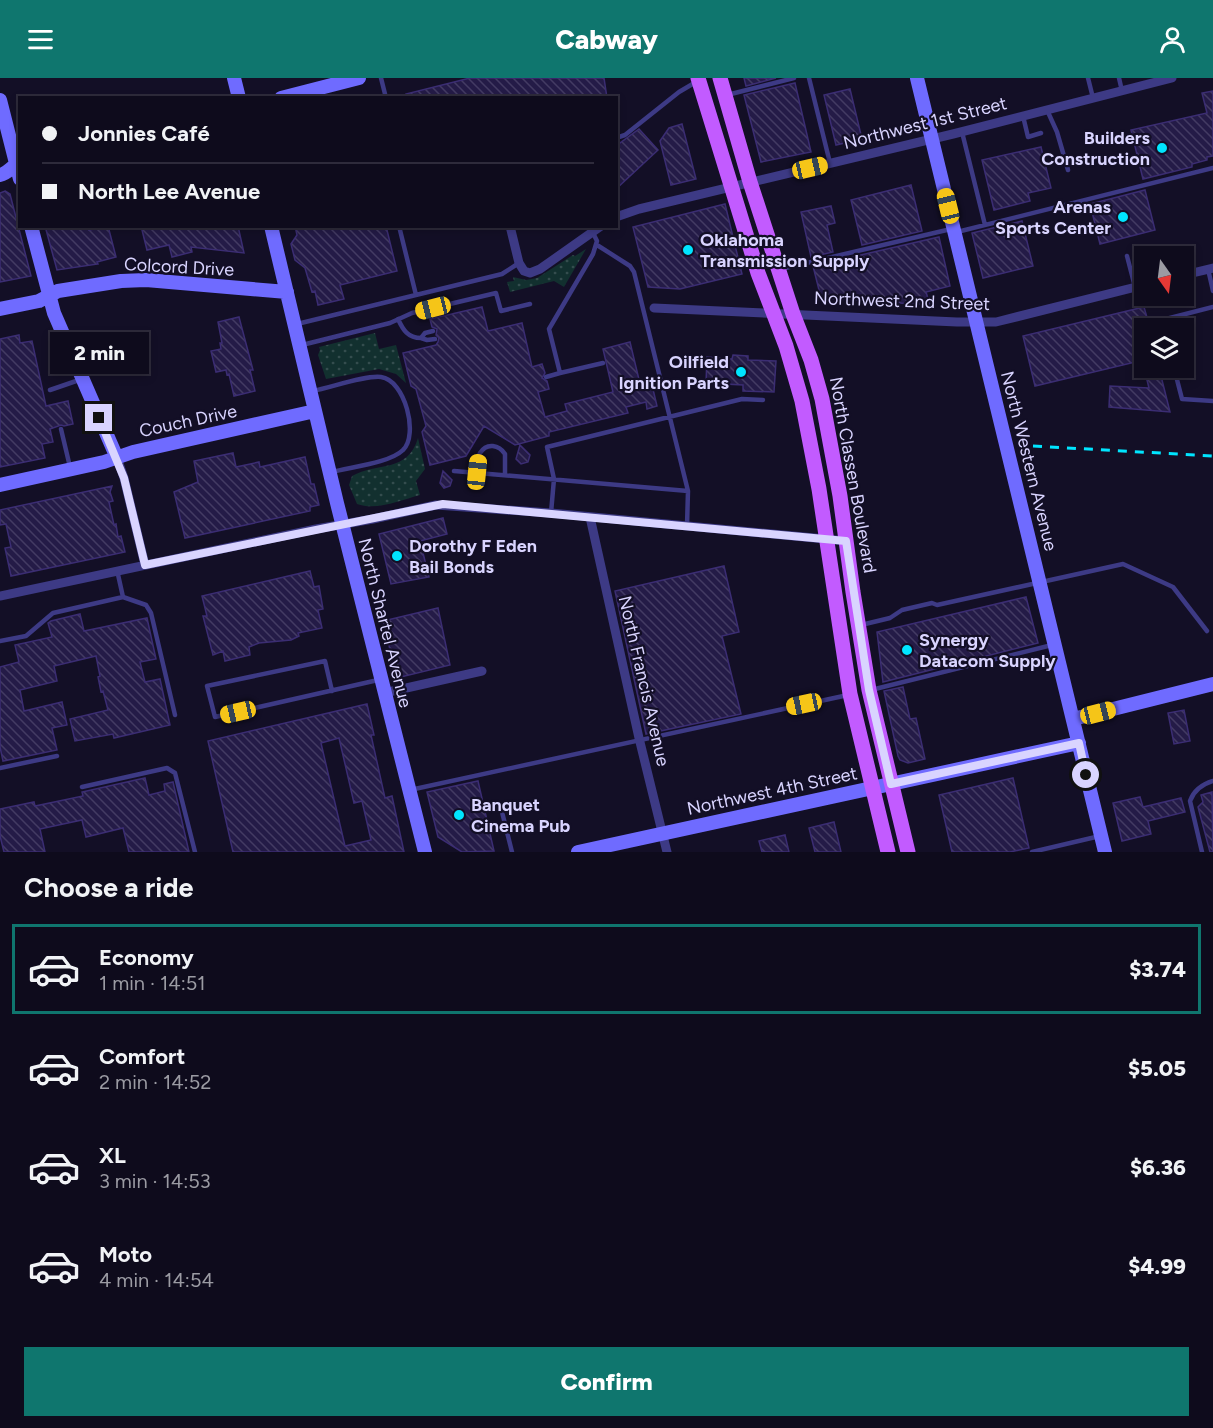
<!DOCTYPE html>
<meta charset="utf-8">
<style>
body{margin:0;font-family:Figtree,sans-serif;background:#1c1929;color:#f1f3f6;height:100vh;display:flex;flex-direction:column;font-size:22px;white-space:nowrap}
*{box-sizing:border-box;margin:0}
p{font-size:20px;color:#9b9ba3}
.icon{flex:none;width:33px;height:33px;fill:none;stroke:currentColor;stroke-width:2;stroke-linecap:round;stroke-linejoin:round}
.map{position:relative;height:774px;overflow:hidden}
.side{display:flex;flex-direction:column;background:#0e0b1c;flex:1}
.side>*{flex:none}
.banner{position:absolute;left:18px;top:18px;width:600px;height:132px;border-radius:0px;box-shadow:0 3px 9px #0003,0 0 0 2px #2e2b3b;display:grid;align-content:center;height:132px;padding:0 24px;background:#0e0b1c}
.needle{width:39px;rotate:166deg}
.tools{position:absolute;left:1134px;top:168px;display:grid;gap:12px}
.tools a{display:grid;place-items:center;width:60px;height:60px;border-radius:0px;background:#0e0b1c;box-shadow:0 3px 9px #0003,0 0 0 2px #2e2b3b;font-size:30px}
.end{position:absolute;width:27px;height:27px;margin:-14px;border:8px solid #d9d4ff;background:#111;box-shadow:0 0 0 3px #111}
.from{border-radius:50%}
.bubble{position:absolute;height:42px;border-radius:0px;background:#0e0b1c;box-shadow:0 3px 9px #0003,0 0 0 2px #2e2b3b;font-size:20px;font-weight:800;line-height:42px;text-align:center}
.car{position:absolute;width:18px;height:36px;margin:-18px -9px;border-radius:8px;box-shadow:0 0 4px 2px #0007;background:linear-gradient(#f5c518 24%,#345 0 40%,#f5c518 0 76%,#345 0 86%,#f5c518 0)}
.banner b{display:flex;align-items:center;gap:21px;height:57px;font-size:22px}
.banner b+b{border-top:2px solid #2e2b3b}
.banner i{width:15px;height:15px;background:#f1f3f6}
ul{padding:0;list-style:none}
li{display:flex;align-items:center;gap:18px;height:90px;margin:0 12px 9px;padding:0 12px;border:3px solid transparent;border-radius:0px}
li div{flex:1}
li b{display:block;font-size:22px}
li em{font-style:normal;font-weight:800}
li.on{border-color:#0f766e}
li>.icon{width:54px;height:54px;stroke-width:1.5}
h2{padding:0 24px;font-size:27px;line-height:72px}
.action{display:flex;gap:12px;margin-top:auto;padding:12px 24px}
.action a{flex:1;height:69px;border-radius:0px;background:#0f766e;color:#fff;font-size:24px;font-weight:800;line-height:69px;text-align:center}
header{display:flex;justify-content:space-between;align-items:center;height:78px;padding:0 24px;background:#0f766e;color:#fff;font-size:27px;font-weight:800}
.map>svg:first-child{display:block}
.grass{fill:url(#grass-dots)}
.building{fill:url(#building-back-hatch);stroke:#3b2d73;stroke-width:1.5;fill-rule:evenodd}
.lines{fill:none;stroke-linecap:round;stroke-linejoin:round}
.lane{stroke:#3d3a85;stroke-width:4.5}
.street{stroke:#3d3a85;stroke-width:9}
.secondary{stroke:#6f6bff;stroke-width:14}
.primary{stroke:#c25bff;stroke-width:15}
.rail{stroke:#00e5ff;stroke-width:3;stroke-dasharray:9 8;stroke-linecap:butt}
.route{stroke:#d9d4ff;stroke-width:8}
.poi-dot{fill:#00e5ff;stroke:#130f26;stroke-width:2}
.labels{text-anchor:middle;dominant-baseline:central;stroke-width:4.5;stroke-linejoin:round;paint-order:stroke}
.street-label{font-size:18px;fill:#d9d4ff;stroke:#130f26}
.poi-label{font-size:18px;font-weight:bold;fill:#d9d4ff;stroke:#130f26;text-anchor:start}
</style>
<header><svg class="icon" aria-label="menu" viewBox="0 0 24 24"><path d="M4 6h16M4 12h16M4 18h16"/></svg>Cabway<svg class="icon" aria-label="person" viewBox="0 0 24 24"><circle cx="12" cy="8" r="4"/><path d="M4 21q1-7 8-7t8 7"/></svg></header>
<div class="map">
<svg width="1213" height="774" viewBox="0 0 1213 774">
<defs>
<pattern id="grass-dots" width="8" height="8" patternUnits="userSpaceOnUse" patternTransform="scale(1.5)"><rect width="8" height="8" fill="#12302f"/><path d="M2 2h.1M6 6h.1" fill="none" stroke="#344d4e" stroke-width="1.8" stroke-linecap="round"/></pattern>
<pattern id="building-back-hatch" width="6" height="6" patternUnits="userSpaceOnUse" patternTransform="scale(1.5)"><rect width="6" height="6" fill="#241b47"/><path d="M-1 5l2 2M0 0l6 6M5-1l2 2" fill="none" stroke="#433b63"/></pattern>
</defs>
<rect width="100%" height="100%" fill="#130f26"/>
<path class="grass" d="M586 171 564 209 554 203 510 214 507 204 514 203 513 199 526 202 537 200 573 177 575 178Z
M375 255 379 271 396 267 406 305 396 296 379 291 326 301 318 277 320 272 319 269Z
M418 360 425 391 416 403 420 417C401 422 377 433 357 426L349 407 352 398C377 384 408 395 418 360Z"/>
<path class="building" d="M470 0H604L607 20H407L406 16Z
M744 0H776L746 8Z
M795 5 811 74 761 84 744 17Z
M850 11 862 61 836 67 824 17Z
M1213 13V78L1207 79V82L1192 86V89L1143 101 1131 52 1207 35 1202 15Z
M682 46 696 101 671 107 660 63 669 50Z
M639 51 658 72 616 111V68Z
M1041 69 1051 110 1028 115 1030 123 994 132 982 82Z
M911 107 922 153 862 167 851 122Z
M1145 112 1155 152 1100 166 1090 126Z
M5 113 10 116 31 198 0 204V115Z
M725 126 742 196 680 211 648 209 633 149Z
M831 128 835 145 827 147 833 174 811 179 801 134Z
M1022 143 1033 188 983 200 972 155Z
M45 148H89V152L108 148 116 179 97 184 98 186 57 192Z
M141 148H238L244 175 191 169 192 174 172 179 169 167 147 172Z
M295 148H386L397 193 340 207 344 221 318 227 315 213 312 214 305 190 295 182 291 166 297 157Z
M939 159 950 208 926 214 930 227 821 220 813 188Z
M482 229 488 253 522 245 532 289 542 286 545 295 542 300 547 303 549 311 538 314 545 339 567 333 565 326 613 314 603 271 630 264 641 310 652 307 657 328 647 331 646 324 626 329 628 335 549 354V358L515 367 484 348 466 378 430 387 422 354 426 348 416 311 411 308 403 275 436 267 438 264 439 260 436 257 437 251 432 249 430 241Z
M1144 229 1150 250H1144V282L1035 308 1023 258Z
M239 239 253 292H250L255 313 234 318 229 296 227 297 226 292 216 294 211 273 221 271 220 265H222L218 244Z
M19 257 20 265 32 263 46 328 68 323 73 346 64 348 61 347 50 351 53 364 42 366 45 380 0 389V261Z
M733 277 748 278V282L776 283 774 314 743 313V307L706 305 707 279 732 281Z
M1144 290H1159L1170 334 1109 329 1110 308 1149 310Z
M520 367 530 377 528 384 521 386 516 381Z
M233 375 236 389 259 384 260 389 305 379 311 406H314L319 427 310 429V433L185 460 174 414 198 404 194 383Z
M443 393 452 402 450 408 444 410 440 405Z
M112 408 110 414 113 423 109 424 114 447 116 446 118 459 121 458 125 474 11 498 5 470 11 469 6 446 0 447V432Z
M443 440 447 456 420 463 429 499 391 506 379 456Z
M724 488 739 554 722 558 741 636 646 656 615 513Z
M310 493 314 509 319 508 323 531 318 532 322 550 298 555 299 558 291 562 259 565 249 569 250 577 225 583 223 573 213 577 203 538H207L202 518Z
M1026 519 1038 565 883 604 877 554Z
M438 530 450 587 401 599 396 596 383 543Z
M80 536 84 553 147 540 156 581 140 584 145 604 160 601 170 647 114 660 113 656 75 663 70 641 108 632 103 613 101 614 98 599 100 598 96 578 54 588 57 603 20 612 24 633 62 624 67 647 52 650 57 672 3 683 0 669V589L19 584 15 567 52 559 48 545 51 543Z
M903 609 910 641 916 640 925 681 908 685 900 682 898 678 884 613Z
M367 626 374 657H371L385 720 392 718 404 774H233L208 663ZM339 660 354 725 362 723 371 762 345 768 321 665Z
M1184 632 1190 663 1174 666 1168 635Z
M145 700 149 717 165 713 164 706 173 704 189 774H129L123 750 86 759 82 742 40 751 45 774H4L0 758V731L34 724 35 728 83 718 82 714Z
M1013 700 1029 770 1010 774H952L939 717Z
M478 703 494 773 462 774 438 759 427 714Z
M1212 714 1213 774H1210L1198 729 1203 724 1201 717Z
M1140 719 1143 729 1181 720 1185 734 1148 743 1151 756 1122 763 1113 725Z
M834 744 841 774H815L809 750Z
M785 757 789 774H762L759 763Z"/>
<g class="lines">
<path class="lane" d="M381 0 386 20
M809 0 830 85
M1088 0 1093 20
M1119 0 1122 13
M727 17 794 0
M1047 32 1057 54 1068 92
M1023 38 1028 59 1041 55
M962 54 985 147
M616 60 625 57 679 14 696 4
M399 148 416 217
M957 154 1213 90
M597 167 630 188 634 194 688 413 687 448
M1157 170 1160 178
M1127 178 1135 209
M781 191 951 151
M1208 191 1213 213
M398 241C403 252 408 260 421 260L425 255 433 253
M297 246 502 196 519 185
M1164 250 1162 242 1213 229
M421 260 427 262 435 261
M302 267 390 245 412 235 496 215 501 233 530 226
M1174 290 1182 321 1213 323
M560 295 603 285
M546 299 560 295 549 251 593 176 597 163 593 155
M50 312 82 301
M313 313C330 310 365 297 381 299 405 302 419 357 403 372 390 385 350 389 332 394
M61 351 70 389
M454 393 688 413
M477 395C477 388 477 380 480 375 487 364 499 367 505 376V397
M551 435 554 401 547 369 742 321 763 322
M117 492 123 519 146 527 151 535 175 637
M861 547 890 540 902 532 932 525 937 527 1123 486 1173 509 1207 553
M0 563 26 558 53 535 123 519
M871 612 1052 567
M332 613 325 583 207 608 215 639 378 602
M0 690 57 678
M82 709 167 690 175 695 195 774
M410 712 848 617
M500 726 512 774
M1032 774 1100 758
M1202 774 1190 723C1194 712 1203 706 1213 703"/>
<path class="street" d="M616 139 639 131 953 56 1172 0
M510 148 519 185 524 193 530 195 540 191 601 148
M1184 197 1213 190
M654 230 957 244H996L1144 207
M117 380 124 400 145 487
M590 439 639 660 667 774
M0 518 316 451 373 441 436 427 551 435 846 463
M384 615 482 593"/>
<path class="secondary" d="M234 0 239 20
M917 0 1105 774
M281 20 359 0
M0 22 20 101
M0 97C9 95 12 87 20 85
M31 148 54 235 117 380
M271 148 337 425 425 774
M0 231 39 223 58 213 121 203 146 202 287 214
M0 407 104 384 133 374 315 333
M1073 641 1213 606
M578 774 1079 665"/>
<path class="primary" d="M698 0 758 195 786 268 802 323 819 411 850 616 888 774
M720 0 750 104 793 236 811 282 822 321 840 418 853 514 869 612 908 774"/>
<path class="rail" d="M1033 368 1213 378"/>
</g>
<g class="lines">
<path class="route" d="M99 340 124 400 145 487 443 426 846 463 869 612 891 706 1079 665 1086 697"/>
</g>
<g class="poi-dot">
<circle cx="1162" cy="70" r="6"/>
<circle cx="1123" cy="139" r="6"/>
<circle cx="688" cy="172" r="6"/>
<circle cx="741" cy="294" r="6"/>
<circle cx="397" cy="478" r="6"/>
<circle cx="907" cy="572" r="6"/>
<circle cx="459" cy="737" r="6"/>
</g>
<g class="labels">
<g class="street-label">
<text transform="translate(925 45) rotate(-14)">Northwest 1st Street</text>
<text transform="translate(179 189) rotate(3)">Colcord Drive</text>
<text transform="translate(902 223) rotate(2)">Northwest 2nd Street</text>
<text transform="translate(188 343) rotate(-12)">Couch Drive</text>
<text transform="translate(1029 383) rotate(76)">North Western Avenue</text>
<text transform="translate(853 397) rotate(80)">North Classen Boulevard</text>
<text transform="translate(385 545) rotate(76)">North Shartel Avenue</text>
<text transform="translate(644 603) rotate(77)">North Francis Avenue</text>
<text transform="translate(772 713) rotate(-12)">Northwest 4th Street</text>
</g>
<g class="poi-label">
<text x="1150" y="60" text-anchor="end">Builders<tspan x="1150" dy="21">Construction</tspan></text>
<text x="1111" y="129" text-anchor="end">Arenas<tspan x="1111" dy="21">Sports Center</tspan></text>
<text x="700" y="162">Oklahoma<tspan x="700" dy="21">Transmission Supply</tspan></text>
<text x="729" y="284" text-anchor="end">Oilfield<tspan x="729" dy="21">Ignition Parts</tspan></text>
<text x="409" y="468">Dorothy F Eden<tspan x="409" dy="21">Bail Bonds</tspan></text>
<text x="919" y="562">Synergy<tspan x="919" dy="21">Datacom Supply</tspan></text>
<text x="471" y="727">Banquet<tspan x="471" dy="21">Cinema Pub</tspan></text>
</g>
</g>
</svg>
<div class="tools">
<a><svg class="needle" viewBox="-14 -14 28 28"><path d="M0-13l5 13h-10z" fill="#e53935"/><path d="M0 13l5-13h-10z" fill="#9b9ba3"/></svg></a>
<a><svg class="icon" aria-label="layers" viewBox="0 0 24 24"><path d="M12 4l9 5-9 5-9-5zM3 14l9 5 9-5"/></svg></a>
</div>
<i class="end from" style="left:1086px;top:697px"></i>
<i class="end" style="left:99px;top:340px"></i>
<div class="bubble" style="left:50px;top:254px;width:99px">2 min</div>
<i class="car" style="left:810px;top:90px;rotate:77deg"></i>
<i class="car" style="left:948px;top:128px;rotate:346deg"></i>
<i class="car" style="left:433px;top:230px;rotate:256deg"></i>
<i class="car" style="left:477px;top:394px;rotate:6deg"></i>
<i class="car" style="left:804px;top:626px;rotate:258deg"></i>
<i class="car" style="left:238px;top:634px;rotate:257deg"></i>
<i class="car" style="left:1098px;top:635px;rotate:76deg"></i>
<div class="banner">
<b><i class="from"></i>Jonnies Café</b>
<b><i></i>North Lee Avenue</b>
</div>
</div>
<section class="side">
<h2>Choose a ride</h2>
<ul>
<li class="on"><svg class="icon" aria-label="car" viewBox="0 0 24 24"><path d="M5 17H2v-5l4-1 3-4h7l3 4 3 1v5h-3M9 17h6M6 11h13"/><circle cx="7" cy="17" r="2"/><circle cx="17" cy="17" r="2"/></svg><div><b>Economy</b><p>1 min · 14:51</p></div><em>$3.74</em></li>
<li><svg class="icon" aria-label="car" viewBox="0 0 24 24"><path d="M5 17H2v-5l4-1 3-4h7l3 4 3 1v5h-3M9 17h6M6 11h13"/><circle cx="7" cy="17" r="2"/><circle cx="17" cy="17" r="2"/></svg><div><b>Comfort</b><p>2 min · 14:52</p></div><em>$5.05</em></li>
<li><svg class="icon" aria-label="car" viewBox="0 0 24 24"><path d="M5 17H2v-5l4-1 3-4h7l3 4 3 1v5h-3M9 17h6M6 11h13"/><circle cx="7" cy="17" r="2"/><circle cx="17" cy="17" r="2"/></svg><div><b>XL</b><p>3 min · 14:53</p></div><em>$6.36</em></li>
<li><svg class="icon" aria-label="car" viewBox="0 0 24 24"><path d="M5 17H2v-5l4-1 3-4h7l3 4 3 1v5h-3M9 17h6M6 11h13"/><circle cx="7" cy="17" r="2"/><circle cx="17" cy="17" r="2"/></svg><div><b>Moto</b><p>4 min · 14:54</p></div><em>$4.99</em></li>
</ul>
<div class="action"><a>Confirm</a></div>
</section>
